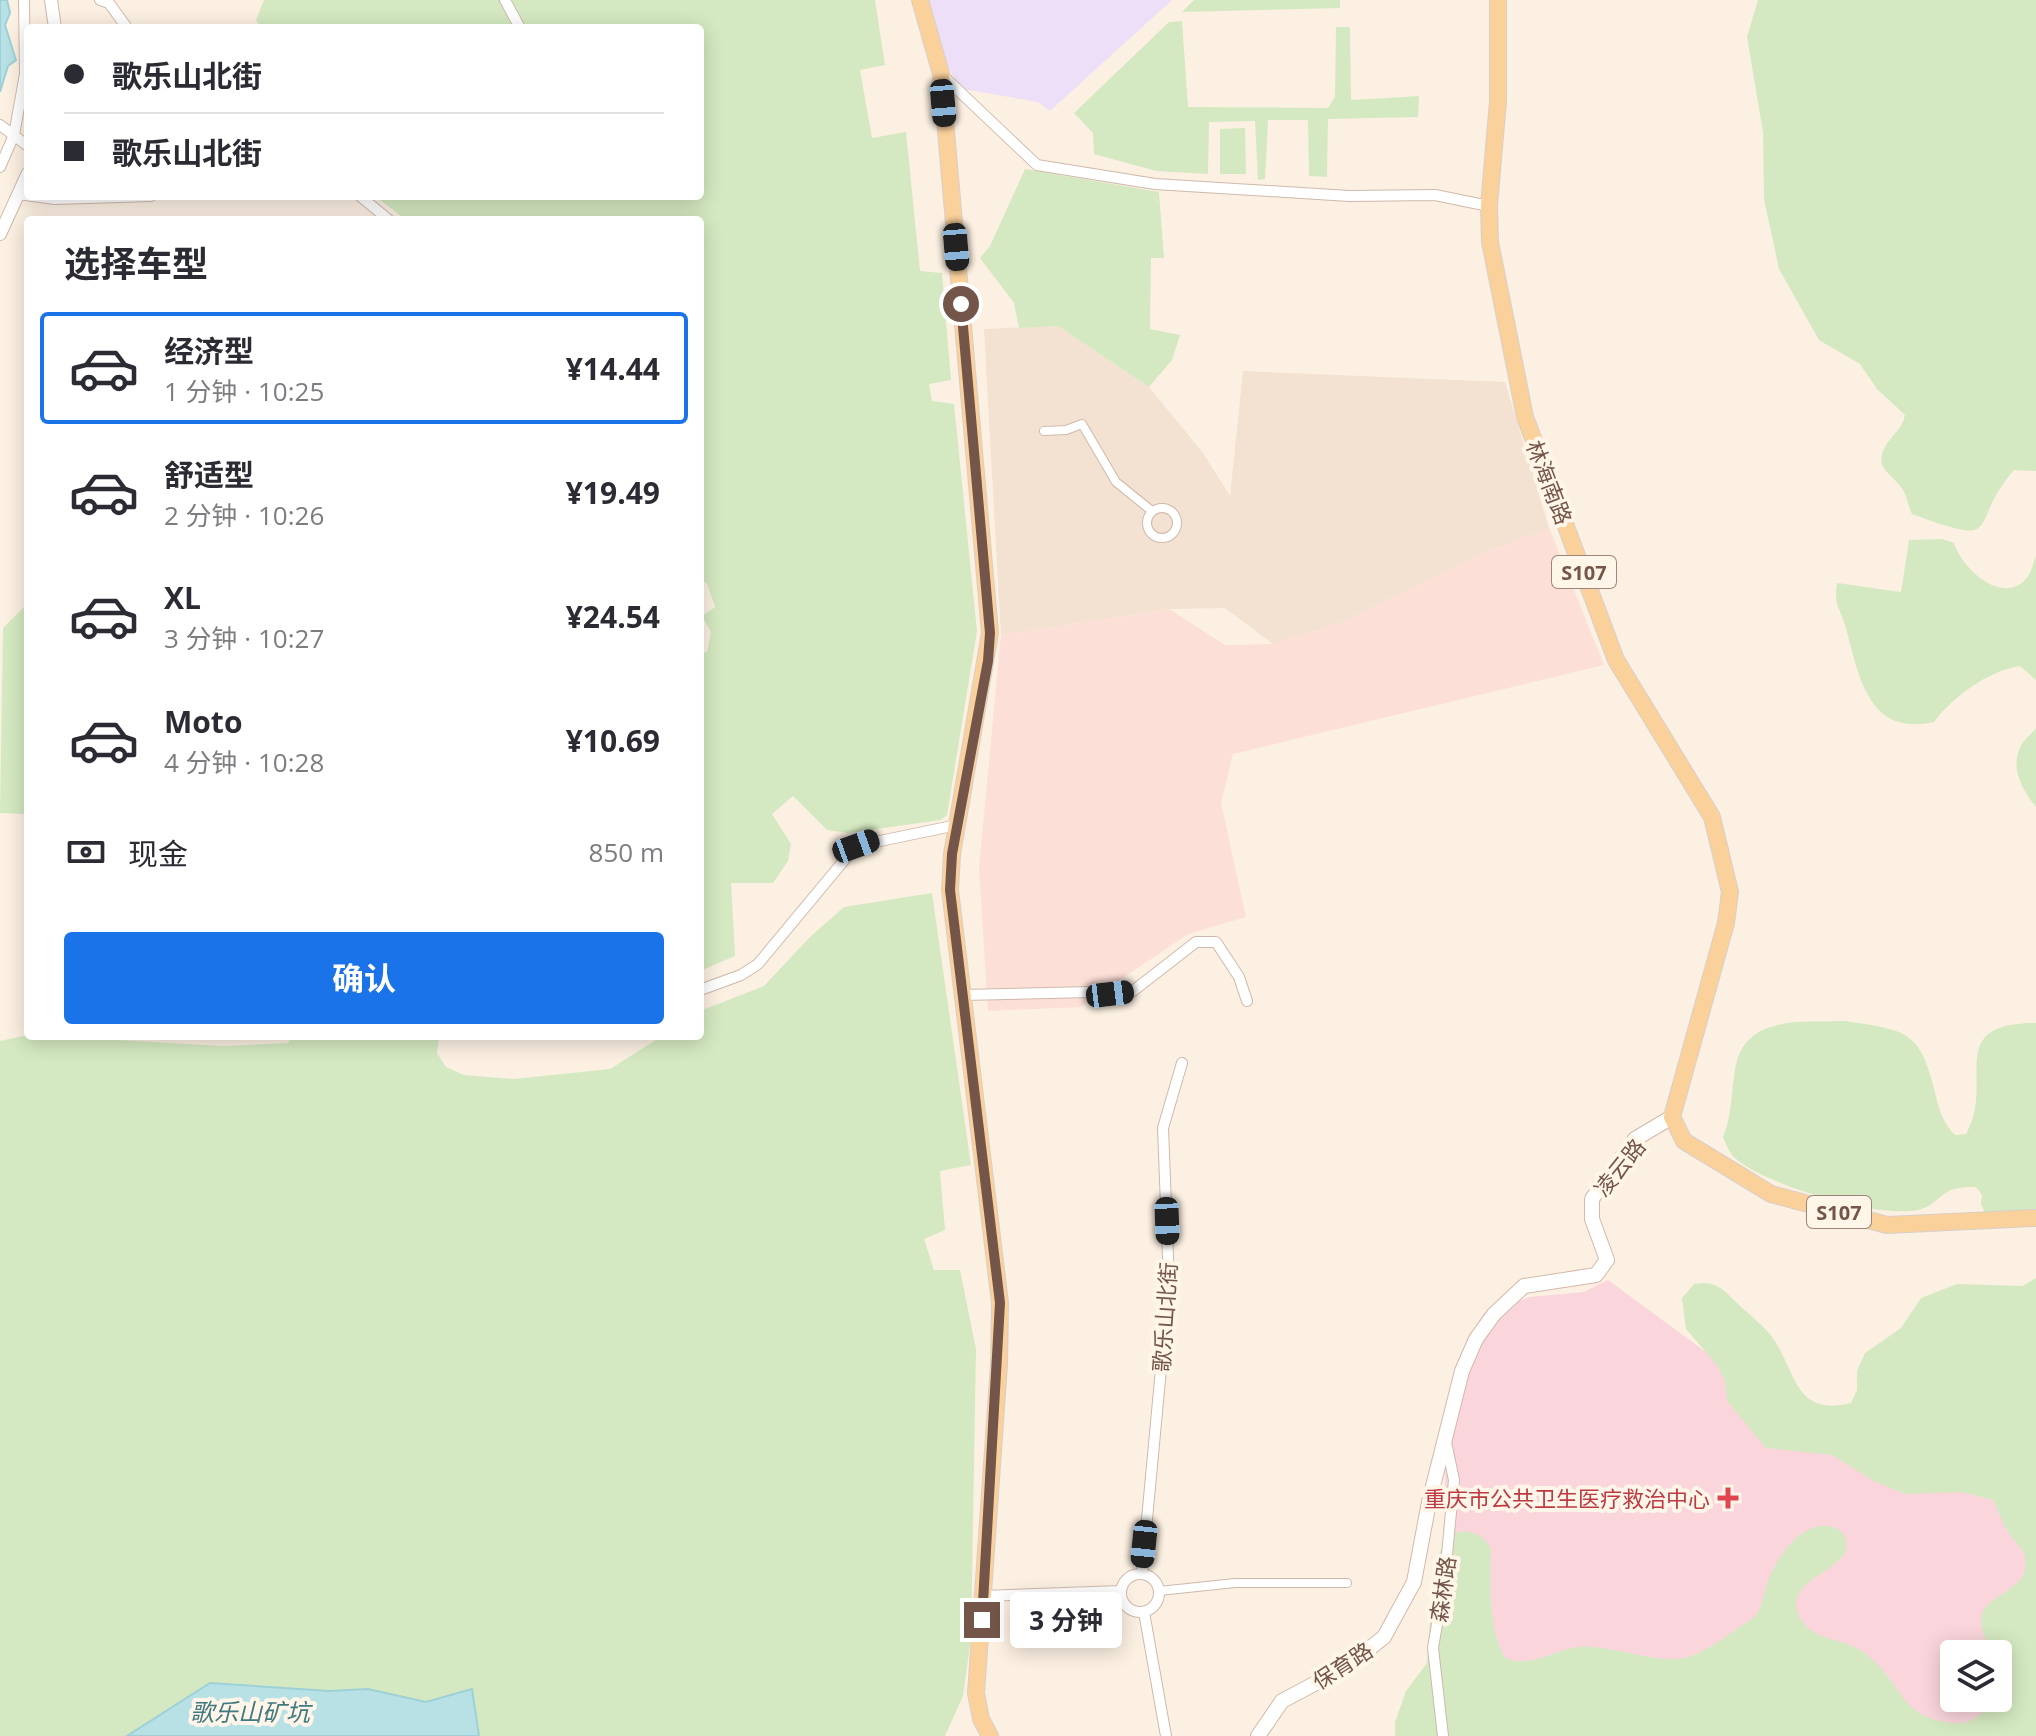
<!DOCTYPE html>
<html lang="zh">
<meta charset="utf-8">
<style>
body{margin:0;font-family:"Open Sans","Noto Sans SC",sans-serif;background:#f2f2f3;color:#2b2b33;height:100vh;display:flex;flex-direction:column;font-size:30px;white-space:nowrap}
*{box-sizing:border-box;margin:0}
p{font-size:26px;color:#7c7c81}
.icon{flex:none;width:44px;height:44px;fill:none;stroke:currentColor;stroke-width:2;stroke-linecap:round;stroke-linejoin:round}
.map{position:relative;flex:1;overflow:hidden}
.panel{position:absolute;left:24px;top:216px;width:680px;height:824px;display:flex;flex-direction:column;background:#fff;border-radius:8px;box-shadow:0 4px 20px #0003}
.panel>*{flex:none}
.banner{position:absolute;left:24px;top:24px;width:680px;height:176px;border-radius:8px;box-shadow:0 4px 20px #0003;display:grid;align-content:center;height:176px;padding:0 40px;background:#fff}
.tools{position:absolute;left:1940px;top:1640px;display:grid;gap:16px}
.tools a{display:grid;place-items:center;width:72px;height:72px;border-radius:8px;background:#fff;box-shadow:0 4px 20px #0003;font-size:40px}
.end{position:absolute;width:36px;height:36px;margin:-18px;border:10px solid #735549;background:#fff;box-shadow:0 0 0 4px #fff}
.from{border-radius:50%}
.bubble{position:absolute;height:56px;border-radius:8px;background:#fff;box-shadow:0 4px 20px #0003;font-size:26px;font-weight:700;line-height:56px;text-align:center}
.car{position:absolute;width:24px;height:48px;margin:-24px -12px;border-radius:10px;box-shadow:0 0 6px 2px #0007;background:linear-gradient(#222 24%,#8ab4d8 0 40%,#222 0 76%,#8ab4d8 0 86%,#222 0)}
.banner b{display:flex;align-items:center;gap:28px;height:76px;font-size:30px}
.banner b+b{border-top:2px solid #e1e1e2}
.banner i{width:20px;height:20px;background:#2b2b33}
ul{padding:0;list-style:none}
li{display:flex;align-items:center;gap:24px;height:112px;margin:0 16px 12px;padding:0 24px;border:4px solid transparent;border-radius:8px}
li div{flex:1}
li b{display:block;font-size:30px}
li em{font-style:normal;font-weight:700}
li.selected{border-color:#1a73e8}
li>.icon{width:72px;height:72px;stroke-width:1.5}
h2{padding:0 40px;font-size:36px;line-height:96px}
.pay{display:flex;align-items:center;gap:20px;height:88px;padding:0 40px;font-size:30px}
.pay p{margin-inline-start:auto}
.button{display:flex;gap:16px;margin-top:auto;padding:16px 40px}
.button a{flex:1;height:92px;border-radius:8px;background:#1a73e8;color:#fff;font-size:32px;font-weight:700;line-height:92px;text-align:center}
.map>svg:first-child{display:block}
.residential{fill:#f3e2d1}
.commercial{fill:#fcdfd6}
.education{fill:#eddff8}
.medical{fill:#fad6dc;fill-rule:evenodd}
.green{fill:#d4e9c1}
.water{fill:#b7e1e5;stroke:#9ed1d7;stroke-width:2}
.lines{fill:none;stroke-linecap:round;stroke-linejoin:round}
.pedestrian-casing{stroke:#cfb9ac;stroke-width:10}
.minor-casing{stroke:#cfb9ac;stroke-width:12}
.tertiary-casing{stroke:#cfb9ac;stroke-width:14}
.secondary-casing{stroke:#d2b9a9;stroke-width:16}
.primary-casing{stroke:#d8cfcc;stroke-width:18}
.pedestrian{stroke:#fff;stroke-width:8}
.minor{stroke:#fff;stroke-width:10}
.tertiary{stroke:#fff;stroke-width:12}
.secondary{stroke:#fff;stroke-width:14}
.primary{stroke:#fad19b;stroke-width:16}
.route{stroke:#735549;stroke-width:10}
.health-dot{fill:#e0444e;stroke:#fff5e8;stroke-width:3}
.labels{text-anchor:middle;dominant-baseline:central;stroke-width:8;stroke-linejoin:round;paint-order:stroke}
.shield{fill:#fff5e8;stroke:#9d8579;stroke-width:2}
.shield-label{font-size:20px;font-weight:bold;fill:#735549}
.street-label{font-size:22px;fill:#735549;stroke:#fff5e8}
.health-label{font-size:22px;fill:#be3a42;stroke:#fff5e8;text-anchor:end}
.water-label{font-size:24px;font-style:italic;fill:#40797f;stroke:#fff5e8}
</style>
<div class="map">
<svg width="2036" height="1736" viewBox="0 0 2036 1736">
<rect width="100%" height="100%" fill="#fcf0e2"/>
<path class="residential" d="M1058 326 1149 387 1203 453 1230 496 1243 371 1505 382 1549 528 1488 551 1337 624 1273 644 1225 608 1169 609 1001 635 984 329Z"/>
<path class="commercial" d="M1549 528 1604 665 1233 754 1221 803 1246 917 1188 934 1080 1007 988 1011 979 868 1001 635 1169 609 1225 645 1273 644 1337 624 1488 551Z"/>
<path class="education" d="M928 0H1172L1050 111 1038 102 963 89 941 58Z"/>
<path class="medical" d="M1608 1280 1737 1375 2036 1510 1999 1736 1443 1668 1446 1411 1461 1353 1484 1313 1530 1297 1584 1292ZM1954 1654H1998V1698H1954Z"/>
<path class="green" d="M264 0H875L885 65 860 70 872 138 906 132 920 271 942 273 951 380 929 384 932 401 954 404 977 631 947 815 941 820 848 833 827 830 793 796 772 814 791 844 788 861 773 883H731L735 956 700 971V654L707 652 711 632 702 616 715 607 707 584 700 578V220H406L379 199 381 196H700V28H261L256 20Z
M1194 0H1340V8L1182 12Z
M1758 0H2036V471L2014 470C1965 526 2008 549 1912 514 1908 506 1907 496 1903 490 1893 474 1873 469 1885 447 1892 434 1902 430 1905 415L1877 389 1860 364 1819 340 1779 269 1764 199 1763 132 1747 37Z
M1182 21 1188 107 1328 108 1335 97 1336 27H1350L1351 100 1419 96 1418 117 1328 119 1327 177 1309 176 1308 120H1268L1265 179 1258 180 1255 121 1209 122 1208 174 1156 171 1094 154 1093 133 1074 113 1169 22Z
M1245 128 1246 174H1220V129Z
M1025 169 1159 192 1164 258H1151L1150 329 1180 335 1172 360 1149 387 1058 326 1019 328 1014 303 980 258 990 246Z
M1942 539 1954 543C1961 567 2001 606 2026 579 2031 574 2033 563 2036 556V680L2020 666C1988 671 1954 696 1934 722 1866 737 1859 673 1845 625 1839 606 1834 606 1837 583L1901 592 1909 540Z
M28 603V818L25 814 0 813 3 628Z
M2036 728V807C2023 791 2010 769 2020 748 2022 741 2031 735 2036 728Z
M932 893 971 1165 940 1171 945 1230 924 1239 934 1270H960L976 1349 971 1638 963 1696 945 1736H0V1041L28 1035 223 1046 288 1043 291 1036H439L437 1053 446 1067 464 1075 514 1079 610 1069 662 1036H700V1011L764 986 810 937 844 907Z
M1845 1021C1908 1031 1920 1029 1936 1096 1939 1111 1944 1124 1955 1135L1966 1134C1996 1082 1942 1023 2036 1023V1211L1985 1213 1981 1204 1982 1195 1976 1187C1934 1185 1944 1208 1910 1211 1870 1215 1765 1185 1735 1158 1729 1153 1726 1144 1723 1137 1732 1115 1731 1094 1735 1070 1743 1015 1801 1022 1845 1021Z
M2036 1278V1736H1395V1722L1406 1691 1427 1663 1434 1563 1448 1537C1466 1526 1481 1532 1491 1549 1491 1587 1487 1624 1505 1658 1533 1669 1553 1649 1580 1647 1613 1644 1658 1666 1688 1657 1711 1650 1729 1633 1749 1621 1763 1613 1762 1597 1767 1584 1775 1560 1802 1516 1835 1528 1847 1532 1850 1548 1841 1558 1826 1576 1774 1589 1806 1626 1819 1640 1844 1640 1860 1650 1904 1679 1896 1720 1956 1723 1973 1724 1986 1712 1994 1698H1998L2001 1676 1998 1654 1994 1653C1989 1645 1982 1634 1981 1624 1978 1590 2036 1595 2024 1553 2021 1546 2013 1540 2009 1533 2002 1523 1999 1511 1993 1500L1962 1492 1905 1494 1874 1481 1832 1455 1766 1448 1727 1401 1725 1381 1717 1365 1686 1329 1682 1298 1694 1284C1717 1281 1720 1287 1736 1302 1749 1315 1764 1325 1775 1341 1796 1374 1796 1417 1851 1403L1857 1390V1371L1865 1353 1901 1328 1921 1298 1957 1284 2022 1286Z"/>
<path class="water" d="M0 0H7L10 13 5 25 16 60 8 66 0 92Z
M210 1683 329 1691 368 1689 426 1702 472 1689 479 1736H127Z"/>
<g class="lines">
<defs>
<path id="pedestrian" d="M1044 431 1066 430 1082 424 1116 482 1152 511
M1147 523a15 15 0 1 1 30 0a15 15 0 1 1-30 0Z
M1159 1591 1235 1583H1347"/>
<path id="minor" d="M100 0 109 3 127 28
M505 0 520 28
M942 75 1037 165 1155 184 1349 196 1435 195 1489 206
M0 125 28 146
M0 167 14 135 25 74 24 0
M18 194 55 199 151 196
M360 196 389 220
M700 990 741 975 758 964 856 846 957 825
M963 995 1133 991 1196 942H1216L1239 977 1247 1001
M1142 1573 1169 1283 1163 1128 1182 1063
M1121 1593a19 19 0 1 1 38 0a19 19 0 1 1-38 0Z
M984 1596 1121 1591
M1144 1612 1166 1736
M1443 1736 1433 1648 1445 1576 1454 1480 1446 1442"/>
<path id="tertiary" d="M51 0 55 28
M0 234 28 173"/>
<path id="secondary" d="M1258 1736 1282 1701 1346 1667 1384 1637 1414 1582 1429 1502 1462 1371 1476 1339 1494 1314 1524 1286 1596 1275 1607 1260 1592 1219V1199L1635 1139 1672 1117"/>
<path id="primary" d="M920 0 941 74 990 633 952 854 950 890 1000 1303 999 1365 976 1693 981 1719 990 1736
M1498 0V101L1489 206 1490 242 1525 417 1616 660 1712 817 1730 892 1726 923 1672 1117 1684 1141 1771 1194 1887 1225 2036 1218"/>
</defs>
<use href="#pedestrian" class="pedestrian-casing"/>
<use href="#minor" class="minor-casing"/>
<use href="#tertiary" class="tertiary-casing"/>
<use href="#secondary" class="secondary-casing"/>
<use href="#primary" class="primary-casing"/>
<use href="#pedestrian" class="pedestrian"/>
<use href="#minor" class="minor"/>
<use href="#tertiary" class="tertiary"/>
<use href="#secondary" class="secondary"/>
<use href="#primary" class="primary"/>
</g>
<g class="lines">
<path class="route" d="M961 304 990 633 988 661 952 854 950 890 1000 1303 982 1620"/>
</g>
<path class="health-dot" d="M1724 1486h8v8h8v8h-8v8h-8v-8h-8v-8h8z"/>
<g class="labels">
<g class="shield">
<rect x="1552" y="556" width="64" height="32" rx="6"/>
<rect x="1807" y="1196" width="64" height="32" rx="6"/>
</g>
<g class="shield-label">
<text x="1584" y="572">S107</text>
<text x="1839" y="1212">S107</text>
</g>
<g class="street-label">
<text transform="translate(1550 482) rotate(69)">林海南路</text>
<text transform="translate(1619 1167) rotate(-51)">凌云路</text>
<text transform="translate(1164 1317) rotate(-86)">歌乐山北街</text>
<text transform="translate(1442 1589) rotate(-82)">森林路</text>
<text transform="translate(1342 1665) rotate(-33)">保育路</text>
</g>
<g class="health-label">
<text x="1710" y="1498">重庆市公共卫生医疗救治中心</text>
</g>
<g class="water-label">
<text x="250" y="1711">歌乐山矿坑</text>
</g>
</g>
</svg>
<div class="tools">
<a><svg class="icon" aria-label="layers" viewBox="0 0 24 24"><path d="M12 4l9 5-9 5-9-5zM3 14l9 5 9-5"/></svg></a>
</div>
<i class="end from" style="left:961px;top:304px"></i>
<i class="end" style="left:982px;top:1620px"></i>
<div class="bubble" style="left:1010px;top:1592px;width:112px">3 分钟</div>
<i class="car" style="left:943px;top:103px;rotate:175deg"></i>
<i class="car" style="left:956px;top:247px;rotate:175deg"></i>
<i class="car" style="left:856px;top:846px;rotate:70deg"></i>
<i class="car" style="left:1110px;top:994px;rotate:83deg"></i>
<i class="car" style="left:1167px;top:1221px;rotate:178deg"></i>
<i class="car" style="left:1144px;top:1544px;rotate:186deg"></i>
<div class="banner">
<b><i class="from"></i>歌乐山北街</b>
<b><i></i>歌乐山北街</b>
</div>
<section class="panel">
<h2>选择车型</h2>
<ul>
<li class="selected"><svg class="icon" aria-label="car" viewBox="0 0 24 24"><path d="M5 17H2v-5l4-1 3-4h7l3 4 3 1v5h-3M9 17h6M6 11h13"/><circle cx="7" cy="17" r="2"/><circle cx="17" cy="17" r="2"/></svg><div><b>经济型</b><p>1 分钟 · 10:25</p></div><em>¥14.44</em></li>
<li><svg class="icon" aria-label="car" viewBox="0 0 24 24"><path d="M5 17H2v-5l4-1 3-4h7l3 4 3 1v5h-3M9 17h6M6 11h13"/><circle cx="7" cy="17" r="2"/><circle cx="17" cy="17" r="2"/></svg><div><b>舒适型</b><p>2 分钟 · 10:26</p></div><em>¥19.49</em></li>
<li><svg class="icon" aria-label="car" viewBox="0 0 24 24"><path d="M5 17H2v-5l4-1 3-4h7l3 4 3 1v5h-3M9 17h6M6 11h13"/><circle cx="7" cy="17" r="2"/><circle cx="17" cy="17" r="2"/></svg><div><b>XL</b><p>3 分钟 · 10:27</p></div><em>¥24.54</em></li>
<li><svg class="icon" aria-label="car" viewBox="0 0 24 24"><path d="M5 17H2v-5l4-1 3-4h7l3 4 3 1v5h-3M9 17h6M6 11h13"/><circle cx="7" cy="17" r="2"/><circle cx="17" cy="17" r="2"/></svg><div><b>Moto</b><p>4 分钟 · 10:28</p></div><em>¥10.69</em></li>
</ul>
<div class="pay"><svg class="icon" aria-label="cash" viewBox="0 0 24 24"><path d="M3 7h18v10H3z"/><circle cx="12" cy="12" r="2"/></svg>现金<p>850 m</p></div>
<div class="button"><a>确认</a></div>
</section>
</div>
